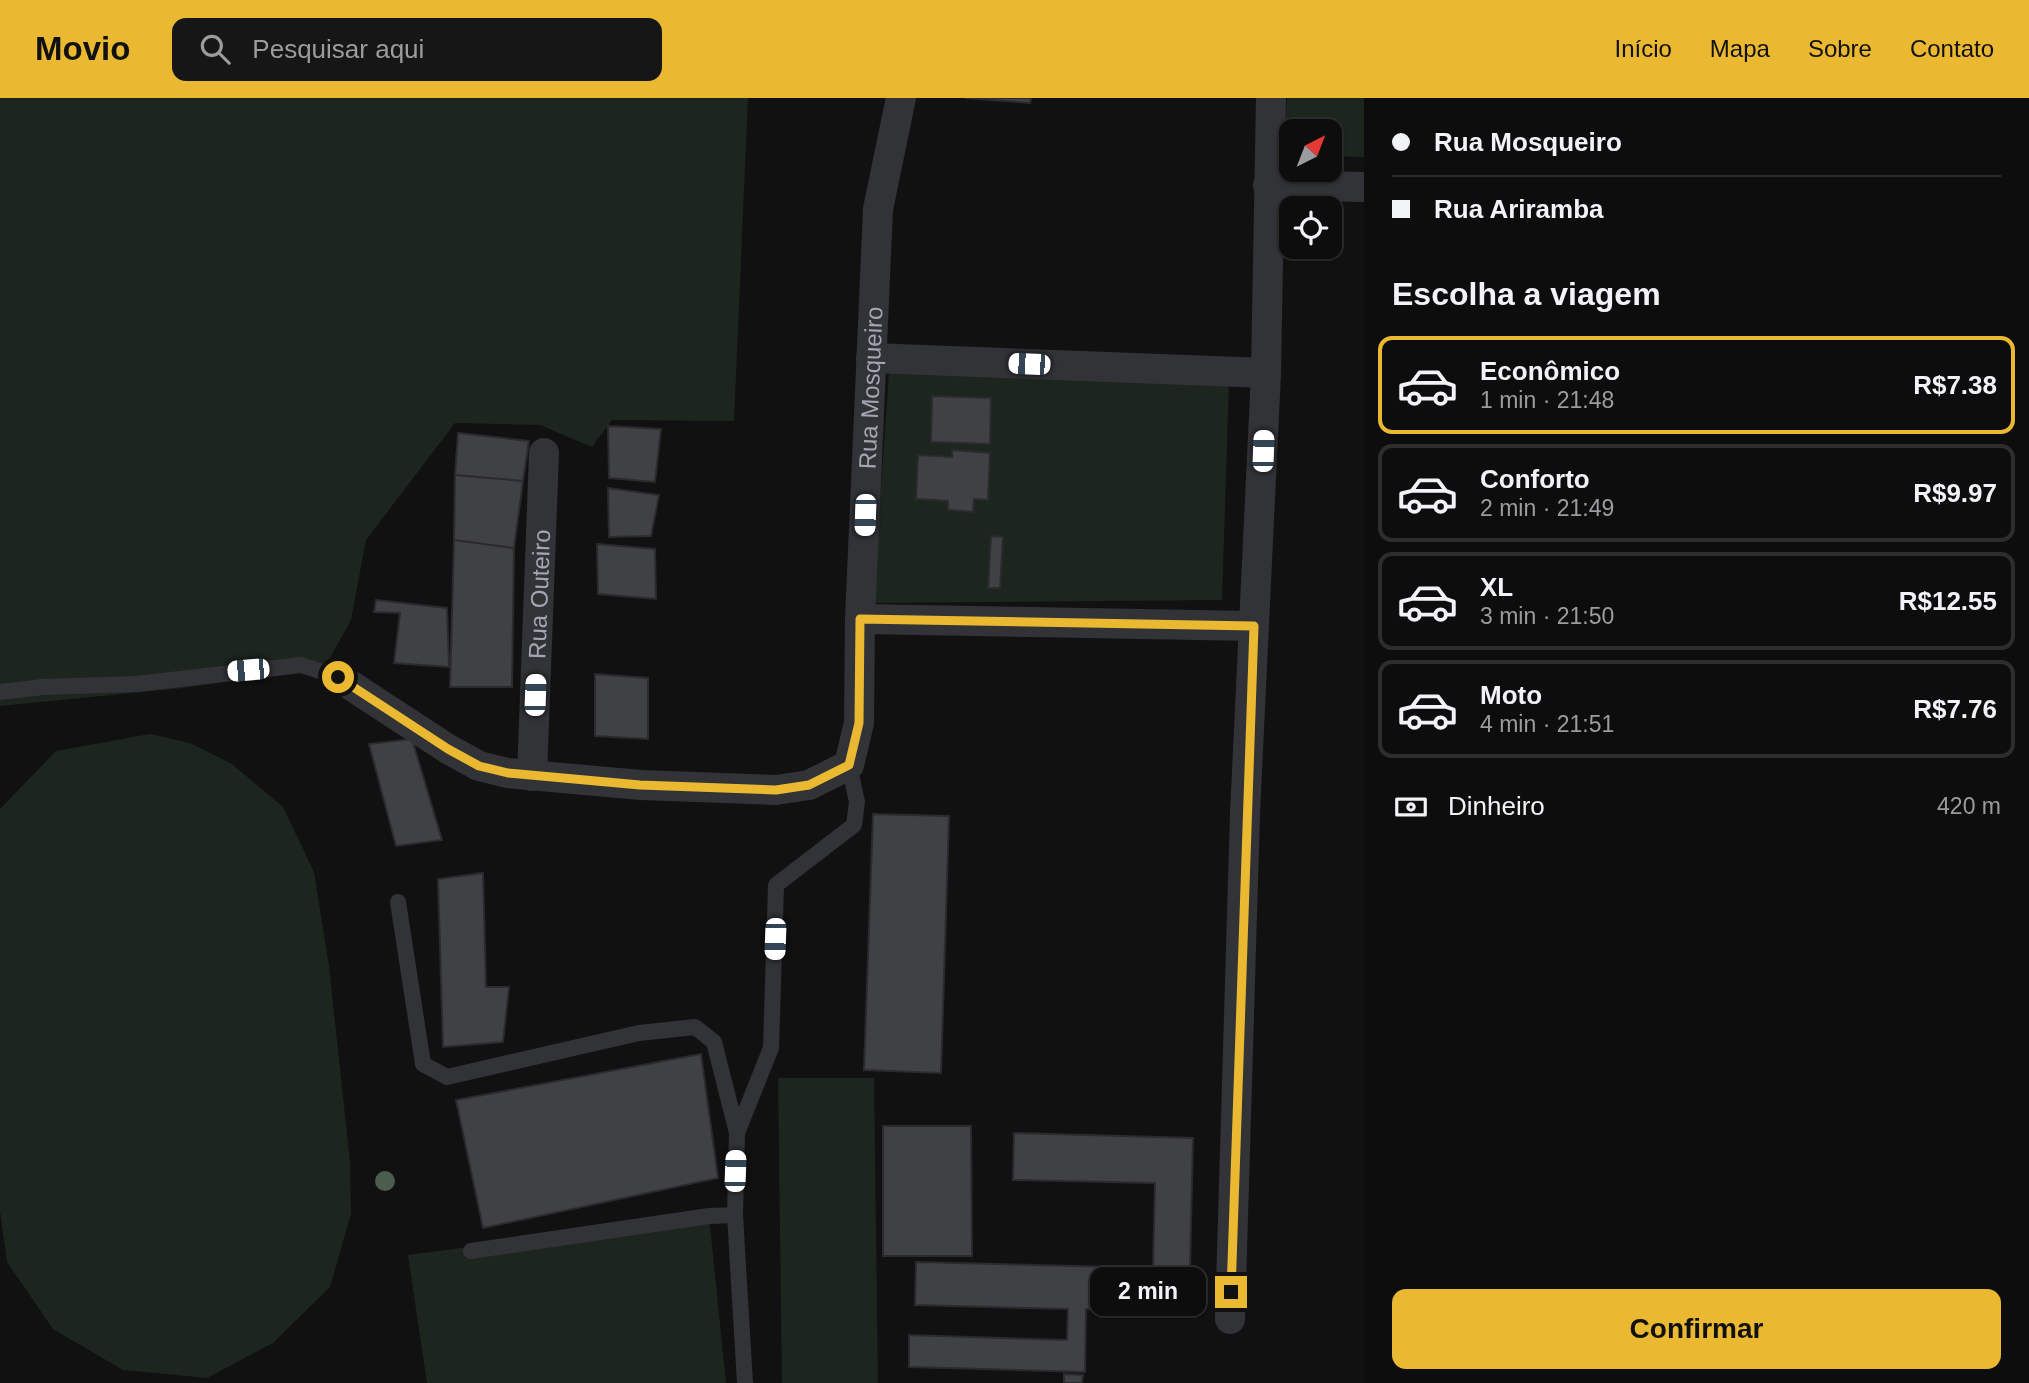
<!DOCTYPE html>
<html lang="pt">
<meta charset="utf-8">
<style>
body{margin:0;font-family:Helvetica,sans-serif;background:#161617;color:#f1f3f6;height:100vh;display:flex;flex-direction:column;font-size:26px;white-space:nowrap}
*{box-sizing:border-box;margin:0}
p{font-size:23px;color:#9a9c9e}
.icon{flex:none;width:38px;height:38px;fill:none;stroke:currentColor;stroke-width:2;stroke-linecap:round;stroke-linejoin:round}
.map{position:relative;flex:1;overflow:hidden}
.drawer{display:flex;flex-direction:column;background:#0d0d0e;width:665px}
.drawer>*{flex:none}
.guide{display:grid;align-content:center;height:154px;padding:0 28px;background:#0d0d0e}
.needle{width:46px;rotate:42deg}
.controls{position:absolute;left:1279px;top:21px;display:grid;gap:14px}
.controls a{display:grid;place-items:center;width:63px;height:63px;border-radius:14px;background:#0d0d0e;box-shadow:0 2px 5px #0004,0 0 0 2px #2d2d2e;font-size:35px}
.end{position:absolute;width:32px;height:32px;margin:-16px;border:9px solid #eab831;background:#111;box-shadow:0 0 0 4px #111}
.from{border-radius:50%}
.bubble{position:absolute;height:49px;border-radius:14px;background:#0d0d0e;box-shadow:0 2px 5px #0004,0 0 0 2px #2d2d2e;font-size:23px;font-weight:800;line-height:49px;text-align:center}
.car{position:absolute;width:21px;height:42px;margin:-21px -10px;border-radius:9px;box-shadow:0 0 5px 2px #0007;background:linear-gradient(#fff 24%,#345 0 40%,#fff 0 76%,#345 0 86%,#fff 0)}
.guide b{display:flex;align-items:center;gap:24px;height:66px;font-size:26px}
.guide b+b{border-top:2px solid #2d2d2e}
.guide i{width:18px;height:18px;background:#f1f3f6}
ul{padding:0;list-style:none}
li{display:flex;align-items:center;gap:21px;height:98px;margin:0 14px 10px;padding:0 14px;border:4px solid #2d2d2e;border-radius:14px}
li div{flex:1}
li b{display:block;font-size:26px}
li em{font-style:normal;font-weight:800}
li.active{border-color:#eab831}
li>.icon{width:63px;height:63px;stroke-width:1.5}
h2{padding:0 28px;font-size:32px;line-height:84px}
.pay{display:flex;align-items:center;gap:18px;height:77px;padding:0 28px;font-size:26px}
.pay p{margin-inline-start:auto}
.cta{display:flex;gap:14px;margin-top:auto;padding:14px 28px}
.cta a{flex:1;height:80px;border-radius:14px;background:#eab831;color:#111;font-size:28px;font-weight:800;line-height:80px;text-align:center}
header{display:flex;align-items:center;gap:42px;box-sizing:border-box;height:98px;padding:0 35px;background:#eab831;color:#111}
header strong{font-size:33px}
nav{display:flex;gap:38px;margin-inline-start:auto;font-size:24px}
.search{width:490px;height:63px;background:#161617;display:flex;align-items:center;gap:18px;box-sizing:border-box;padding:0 24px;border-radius:14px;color:#9a9c9e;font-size:26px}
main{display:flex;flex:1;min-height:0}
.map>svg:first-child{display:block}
.green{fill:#1d251f}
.building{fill:#404145;stroke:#2b2b2e;stroke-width:2}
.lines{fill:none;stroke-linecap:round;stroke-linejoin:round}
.lane{stroke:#323337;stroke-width:16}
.street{stroke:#323337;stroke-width:30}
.tree{fill:#4b5e4e}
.route{stroke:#eab831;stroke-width:9}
.labels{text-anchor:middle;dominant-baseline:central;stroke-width:7;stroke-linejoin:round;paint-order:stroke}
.street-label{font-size:24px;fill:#a3a7b3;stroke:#0c0c0d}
</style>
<header>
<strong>Movio</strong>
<div class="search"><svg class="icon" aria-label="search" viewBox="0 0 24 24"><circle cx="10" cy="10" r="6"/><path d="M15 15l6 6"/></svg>Pesquisar aqui</div>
<nav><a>Início</a><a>Mapa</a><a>Sobre</a><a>Contato</a></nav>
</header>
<main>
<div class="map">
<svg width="1364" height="1285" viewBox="0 0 1364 1285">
<rect width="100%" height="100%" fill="#111112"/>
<path class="green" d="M0 0H748L734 323 612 322 592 349 540 327 455 325 366 442 351 522 325 569 183 590 0 608Z
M1287 0H1364V59L1330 58V33H1292L1291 56H1283Z
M889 274 1229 284 1222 502 873 505Z
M150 636 190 645 232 666 283 709 314 774 329 868 350 1064 351 1116 330 1189 273 1245 207 1280 123 1272 53 1231 7 1164 0 1113V711L56 653Z
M778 980H874L878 1285H782Z
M709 1118 726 1285H427L408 1157Z"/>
<path class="building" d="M965 0H1031L1030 5Z
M932 298 991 300 990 346 931 344Z
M608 328 661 331 655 384 609 380Z
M458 335 529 343 523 383 455 377Z
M952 352 990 355 988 402 974 401 973 414 948 412V403L916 401 918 357 952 359Z
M455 377 523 383 514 450 454 442Z
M608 390 659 397 651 438 609 439Z
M991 438 1003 439 1000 490H988Z
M454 442 514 450 512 589H450Z
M597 446 655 451 656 501 598 496Z
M376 502 447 510 449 569 394 565 400 515 374 514Z
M595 576 648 580V641L595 638Z
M412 641 442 742 396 748 369 646Z
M873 716 949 718 941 975 864 972Z
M483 775 486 889H509L503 944 443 949 438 781Z
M701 956 718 1080 483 1130 456 1002Z
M883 1028H971L972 1158H883Z
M1014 1035 1193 1040 1189 1214 1086 1211 1085 1274 909 1269V1237L1067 1242 1068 1211 915 1207 916 1164 1153 1170 1155 1085 1013 1082Z
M1064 1276 1083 1277 1082 1285H1064Z"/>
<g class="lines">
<path class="lane" d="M0 594 43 589 136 586 301 567 338 579
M398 804 423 966 447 979 639 935 695 929 714 944 737 1035
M471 1153 709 1118 735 1117
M745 1285 735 1117 737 1035 771 950 776 787 854 727 857 704 849 667"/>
<g class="street">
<path d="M1268 87 1364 89"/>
<path d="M871 260 1266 275"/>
<path d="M860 521 1253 528"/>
<path id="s1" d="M338 579 448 651 479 668 507 675 641 687 776 692 809 687 849 667 859 625 860 521 878 111 901 0"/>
<path id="s2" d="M532 678 544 355"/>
<path d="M1230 1221 1245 715 1266 275 1271 0"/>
</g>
</g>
<circle class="tree" cx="385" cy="1083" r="10"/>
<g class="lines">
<path class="route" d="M338 579 448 651 479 668 508 675 640 687 776 692 809 687 849 667 859 625 860 521 1254 528 1231 1194"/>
</g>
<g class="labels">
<g class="street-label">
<text stroke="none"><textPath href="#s1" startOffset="922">Rua Mosqueiro</textPath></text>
<text stroke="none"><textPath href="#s2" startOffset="182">Rua Outeiro</textPath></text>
</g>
</g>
</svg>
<div class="controls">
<a><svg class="needle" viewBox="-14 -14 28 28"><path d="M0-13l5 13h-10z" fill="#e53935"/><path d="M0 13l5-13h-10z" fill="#9a9c9e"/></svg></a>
<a><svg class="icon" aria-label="locate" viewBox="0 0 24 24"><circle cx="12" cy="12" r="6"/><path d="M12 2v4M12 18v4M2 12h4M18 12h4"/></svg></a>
</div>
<i class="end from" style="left:338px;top:579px"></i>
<i class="end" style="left:1231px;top:1194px"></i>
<div class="bubble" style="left:1090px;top:1169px;width:116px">2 min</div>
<i class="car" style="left:1029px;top:266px;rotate:272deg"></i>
<i class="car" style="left:1263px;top:353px;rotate:2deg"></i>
<i class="car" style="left:865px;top:417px;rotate:182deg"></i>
<i class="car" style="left:248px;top:572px;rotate:265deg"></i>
<i class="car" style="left:535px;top:597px;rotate:2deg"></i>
<i class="car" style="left:775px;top:841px;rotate:182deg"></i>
<i class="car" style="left:735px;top:1073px;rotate:2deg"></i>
</div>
<section class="drawer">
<div class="guide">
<b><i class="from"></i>Rua Mosqueiro</b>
<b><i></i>Rua Ariramba</b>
</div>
<h2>Escolha a viagem</h2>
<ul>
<li class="active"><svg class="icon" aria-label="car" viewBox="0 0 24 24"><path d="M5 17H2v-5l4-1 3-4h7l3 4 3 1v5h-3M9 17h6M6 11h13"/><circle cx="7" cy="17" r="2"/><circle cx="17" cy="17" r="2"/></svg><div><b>Econômico</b><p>1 min · 21:48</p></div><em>R$7.38</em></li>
<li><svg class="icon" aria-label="car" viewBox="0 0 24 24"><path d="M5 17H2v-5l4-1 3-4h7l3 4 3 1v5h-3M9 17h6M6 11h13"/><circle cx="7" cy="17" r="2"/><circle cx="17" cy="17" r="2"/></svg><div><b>Conforto</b><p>2 min · 21:49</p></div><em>R$9.97</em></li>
<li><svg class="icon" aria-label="car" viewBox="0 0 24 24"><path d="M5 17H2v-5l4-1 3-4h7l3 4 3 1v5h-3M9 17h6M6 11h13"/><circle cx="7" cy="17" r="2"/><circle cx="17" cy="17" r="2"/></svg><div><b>XL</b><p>3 min · 21:50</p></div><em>R$12.55</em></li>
<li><svg class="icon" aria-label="car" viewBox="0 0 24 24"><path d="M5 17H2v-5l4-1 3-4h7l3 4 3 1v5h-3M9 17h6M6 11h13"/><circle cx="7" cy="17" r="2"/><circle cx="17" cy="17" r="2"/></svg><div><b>Moto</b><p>4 min · 21:51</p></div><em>R$7.76</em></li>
</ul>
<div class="pay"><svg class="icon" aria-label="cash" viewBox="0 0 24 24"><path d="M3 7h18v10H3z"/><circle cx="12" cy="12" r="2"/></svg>Dinheiro<p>420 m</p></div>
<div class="cta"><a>Confirmar</a></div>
</section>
</main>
